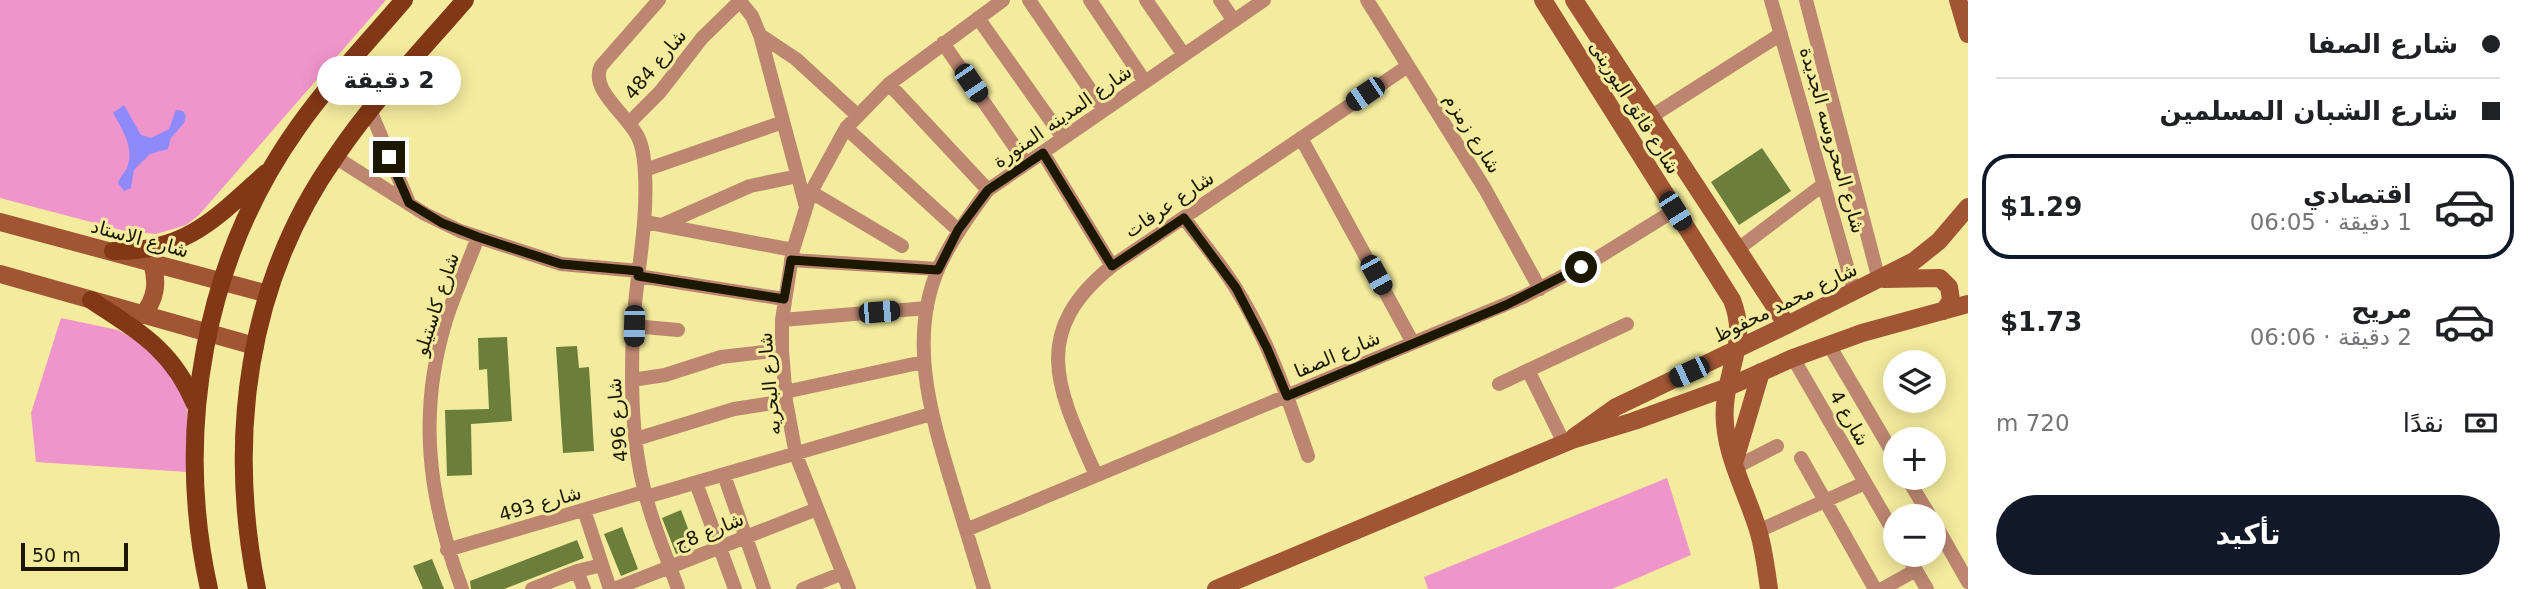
<!DOCTYPE html>
<html lang="ar">
<meta charset="utf-8">
<style>
body{margin:0;font-family:"DejaVu Sans","Noto Sans Arabic",sans-serif;background:#f6f6f6;color:#202124;direction:rtl;height:100vh;display:flex;flex-direction:column;font-size:26px;white-space:nowrap}
*{box-sizing:border-box;margin:0}
p{font-size:23px;color:#757577}
.icon{flex:none;width:38px;height:38px;fill:none;stroke:currentColor;stroke-width:2;stroke-linecap:round;stroke-linejoin:round}
.map{position:relative;flex:1;overflow:hidden;direction:ltr}
.side{display:flex;flex-direction:column;background:#fff;width:560px}
.side>*{flex:none}
.guide{display:grid;align-content:center;height:154px;padding:0 28px;background:#fff}
.controls{position:absolute;left:1883px;top:350px;display:grid;gap:14px}
.controls a{display:grid;place-items:center;width:63px;height:63px;border-radius:50%;background:#fff;box-shadow:0 4px 18px #0003;font-size:35px}
.scale{position:absolute;left:21px;bottom:18px;width:107px;box-sizing:border-box;padding-left:7px;border:4px solid #1c1800;border-top:0;font-size:19px;line-height:24px;white-space:nowrap;color:#1c1800;-webkit-text-stroke:5px #f3eb9d;paint-order:stroke}
.end{position:absolute;width:32px;height:32px;margin:-16px;border:9px solid #1c1800;background:#fff;box-shadow:0 0 0 4px #fff}
.from{border-radius:50%}
.bubble{position:absolute;height:49px;border-radius:24px;background:#fff;box-shadow:0 4px 18px #0003;font-size:23px;font-weight:600;line-height:49px;text-align:center;direction:rtl}
.car{position:absolute;width:21px;height:42px;margin:-21px -10px;border-radius:9px;box-shadow:0 0 5px 2px #0007;background:linear-gradient(#222 24%,#8ab4d8 0 40%,#222 0 76%,#8ab4d8 0 86%,#222 0)}
.guide b{display:flex;align-items:center;gap:24px;height:66px;font-size:26px}
.guide b+b{border-top:2px solid #e0e0e0}
.guide i{width:18px;height:18px;background:#202124}
ul{padding:0;list-style:none}
li{display:flex;align-items:center;gap:21px;height:105px;margin:0 14px 10px;padding:0 14px;border:4px solid transparent;border-radius:28px}
li div{flex:1}
li b{display:block;font-size:26px}
li em{font-style:normal;font-weight:600}
li.active{border-color:#111827}
li>.icon{width:63px;height:63px;stroke-width:1.5}
.pay{display:flex;align-items:center;gap:18px;height:77px;padding:0 28px;font-size:26px}
.pay p{margin-inline-start:auto}
.cta{display:flex;gap:14px;margin-top:auto;padding:14px 28px}
.cta a{flex:1;height:80px;border-radius:42px;background:#111827;color:#fff;font-size:28px;font-weight:600;line-height:80px;text-align:center}
main{display:flex;flex:1;min-height:0}
.map>svg:first-child{display:block}
.green{fill:#f095cc}
.water{fill:#8f8afb}
.building{fill:#6b7f3a}
.lines{fill:none;stroke-linecap:round;stroke-linejoin:round}
.street{stroke:#bc8670;stroke-width:14}
.secondary{stroke:#a15534;stroke-width:18}
.primary{stroke:#823816;stroke-width:18}
.route{stroke:#1c1800;stroke-width:9}
.labels{text-anchor:middle;dominant-baseline:central;stroke-width:6;stroke-linejoin:round;paint-order:stroke}
.street-label{font-size:19px;fill:#1c1800;stroke:#f3eb9d}
</style>
<main>
<section class="side">
<div class="guide">
<b><i class="from"></i>شارع الصفا</b>
<b><i></i>شارع الشبان المسلمين</b>
</div>
<ul>
<li class="active"><svg class="icon" aria-label="car" viewBox="0 0 24 24"><path d="M5 17H2v-5l4-1 3-4h7l3 4 3 1v5h-3M9 17h6M6 11h13"/><circle cx="7" cy="17" r="2"/><circle cx="17" cy="17" r="2"/></svg><div><b>اقتصادي</b><p>1 دقيقة · 06:05</p></div><em>$1.29</em></li>
<li><svg class="icon" aria-label="car" viewBox="0 0 24 24"><path d="M5 17H2v-5l4-1 3-4h7l3 4 3 1v5h-3M9 17h6M6 11h13"/><circle cx="7" cy="17" r="2"/><circle cx="17" cy="17" r="2"/></svg><div><b>مريح</b><p>2 دقيقة · 06:06</p></div><em>$1.73</em></li>
</ul>
<div class="pay"><svg class="icon" aria-label="cash" viewBox="0 0 24 24"><path d="M3 7h18v10H3z"/><circle cx="12" cy="12" r="2"/></svg>نقدًا<p>720 m</p></div>
<div class="cta"><a>تأكيد</a></div>
</section>
<div class="map">
<svg width="1968" height="589" viewBox="0 0 1968 589">
<rect width="100%" height="100%" fill="#f3eb9d"/>
<path class="green" d="M0 0H386L199 215 186 225 156 234 125 231 0 198Z
M61 318 118 330 137 341 179 380 187 397V472L36 462 31 413Z
M1667 478 1691 555 1612 589H1428L1424 577Z"/>
<path class="water" d="M124 105 141 135 151 138 169 129 176 110 183 111 186 116 184 123 171 138 168 149 150 154 134 170 131 188 124 191 118 183C120 177 124 173 127 168 135 148 122 129 113 113Z"/>
<path class="building" d="M1762 148 1791 191 1739 225 1711 182Z
M507 337 512 421 471 424 472 475 447 476 445 410 489 409 487 369 479 370 478 338Z
M577 346 579 368 589 367 594 451 563 453 556 347Z
M681 510 695 547 676 554 662 518Z
M622 527 638 569 621 576 604 534Z
M577 540 584 558 504 589H471L470 581Z
M432 559 444 589H423L413 566Z"/>
<g class="lines">
<path class="street" d="M659 0 601 66C589 90 628 115 638 137 644 149 644 161 645 173 648 225 636 276 633 328 631 382 631 440 645 493 653 526 667 557 678 589
M739 0 752 16 760 35 806 207
M1029 0 1104 110
M1090 0 1145 82
M1146 0 1184 55
M1220 0 1234 21
M1367 0 1485 189 1540 289
M1771 0 1854 291
M1806 0 1879 280
M978 18 1063 138
M760 35 796 59 858 116
M943 43 1026 163
M889 84 988 190
M370 110 409 203
M1652 116 1781 34
M629 123 660 92 702 38 740 1
M846 128 958 230
M1301 138 1413 343
M1043 153 1112 266
M335 157 425 214 460 231 561 264 639 271
M645 170 783 122
M811 192 902 246
M1184 218C1201 241 1220 263 1235 287 1268 339 1288 398 1308 456
M645 222 793 250
M662 225 750 186 798 176
M1738 249 1824 184
M791 260 938 269
M638 276 784 299
M782 320 927 308
M633 326 678 330
M1829 345 1895 457
M1793 358 1895 534
M1528 370 1564 443
M632 380 665 375 721 357 782 350
M1499 384 1627 324
M785 392 923 362
M636 439 734 409 786 401
M1801 458 1875 589
M1736 467 1777 446
M724 475 764 589
M1096 475C1059 392 1027 334 1112 266L1408 66
M1907 478 1930 516
M696 483 735 589
M646 497 931 414
M584 510 610 589
M1934 522 1968 582
M966 530 1523 297 1594 260 1675 210
M1758 531 1865 483
M447 550 644 492
M1907 555 1927 589
M577 571 584 589
M462 589C428 497 417 412 447 317 456 290 468 264 478 237
M532 589 577 571 602 565
M614 589 817 509
M803 589 843 573
M849 589 796 455 786 401 782 350V320L793 250 811 192 846 128 889 84 1003 0
M984 589C973 553 962 517 951 481 930 412 908 337 939 267 952 239 969 215 988 190L1264 0
M1882 589 1916 570"/>
<path class="secondary" d="M1543 0 1732 300C1748 340 1728 365 1725 405 1721 449 1746 490 1758 530 1764 549 1766 569 1769 589
M1574 0 1787 325
M1958 0 1968 34
M0 222 268 294
M0 274 255 346
M1884 279 1940 278 1949 287 1951 300 1944 311
M143 315C156 298 158 283 152 263
M1574 437 1616 407 1787 325 1914 261 1939 241 1968 207
M1734 463 1761 372
M1216 589 1572 440 1634 421 1728 387 1793 358 1862 333 1968 304"/>
<path class="primary" d="M113 251C186 252 215 219 266 173
M91 300C139 332 172 349 195 404
M209 589C174 431 204 259 298 127 330 82 368 42 404 0
M257 589C227 439 246 283 336 156 374 100 421 51 465 0"/>
</g>
<g class="lines">
<path class="route" d="M389 157 409 203 442 223 478 237 561 264 639 271 638 276 784 299 791 260 938 270 958 230 988 190 1043 153 1112 266 1184 218 1236 288 1267 348 1287 396 1506 305 1581 267"/>
</g>
<g class="labels">
<g class="street-label">
<text transform="translate(655 64) rotate(-50)">شارع 484</text>
<text transform="translate(1635 107) rotate(58)">شارع فائق البورينى</text>
<text transform="translate(1062 116) rotate(-35)">شارع المدينه المنورة</text>
<text transform="translate(1473 133) rotate(58)">شارع زمزم</text>
<text transform="translate(1833 140) rotate(74)">شارع المحروسه الجديدة</text>
<text transform="translate(1169 204) rotate(-34)">شارع عرفات</text>
<text transform="translate(140 238) rotate(15)">شارع الاستاد</text>
<text transform="translate(1785 302) rotate(-26)">شارع محمد محفوظ</text>
<text transform="translate(436 304) rotate(-72)">شارع كاستيلو</text>
<text transform="translate(1337 354) rotate(-23)">شارع الصفا</text>
<text transform="translate(769 384) rotate(-95)">شارع البحريه</text>
<text transform="translate(1850 418) rotate(60)">شارع 4</text>
<text transform="translate(617 420) rotate(-95)">شارع 496</text>
<text transform="translate(540 503) rotate(-16)">شارع 493</text>
<text transform="translate(709 531) rotate(-22)">شارع 8ج</text>
</g>
</g>
</svg>
<div class="controls">
<a><svg class="icon" aria-label="layers" viewBox="0 0 24 24"><path d="M12 4l9 5-9 5-9-5zM3 14l9 5 9-5"/></svg></a>
<a>+</a>
<a>−</a>
</div>
<div class="scale">50 m</div>
<i class="end from" style="left:1581px;top:267px"></i>
<i class="end" style="left:389px;top:157px"></i>
<div class="bubble" style="left:317px;top:56px;width:144px">2 دقيقة</div>
<i class="car" style="left:971px;top:83px;rotate:146deg"></i>
<i class="car" style="left:1365px;top:94px;rotate:236deg"></i>
<i class="car" style="left:1675px;top:211px;rotate:148deg"></i>
<i class="car" style="left:1376px;top:275px;rotate:151deg"></i>
<i class="car" style="left:879px;top:312px;rotate:85deg"></i>
<i class="car" style="left:634px;top:326px;rotate:181deg"></i>
<i class="car" style="left:1689px;top:372px;rotate:245deg"></i>
</div>
</main>
